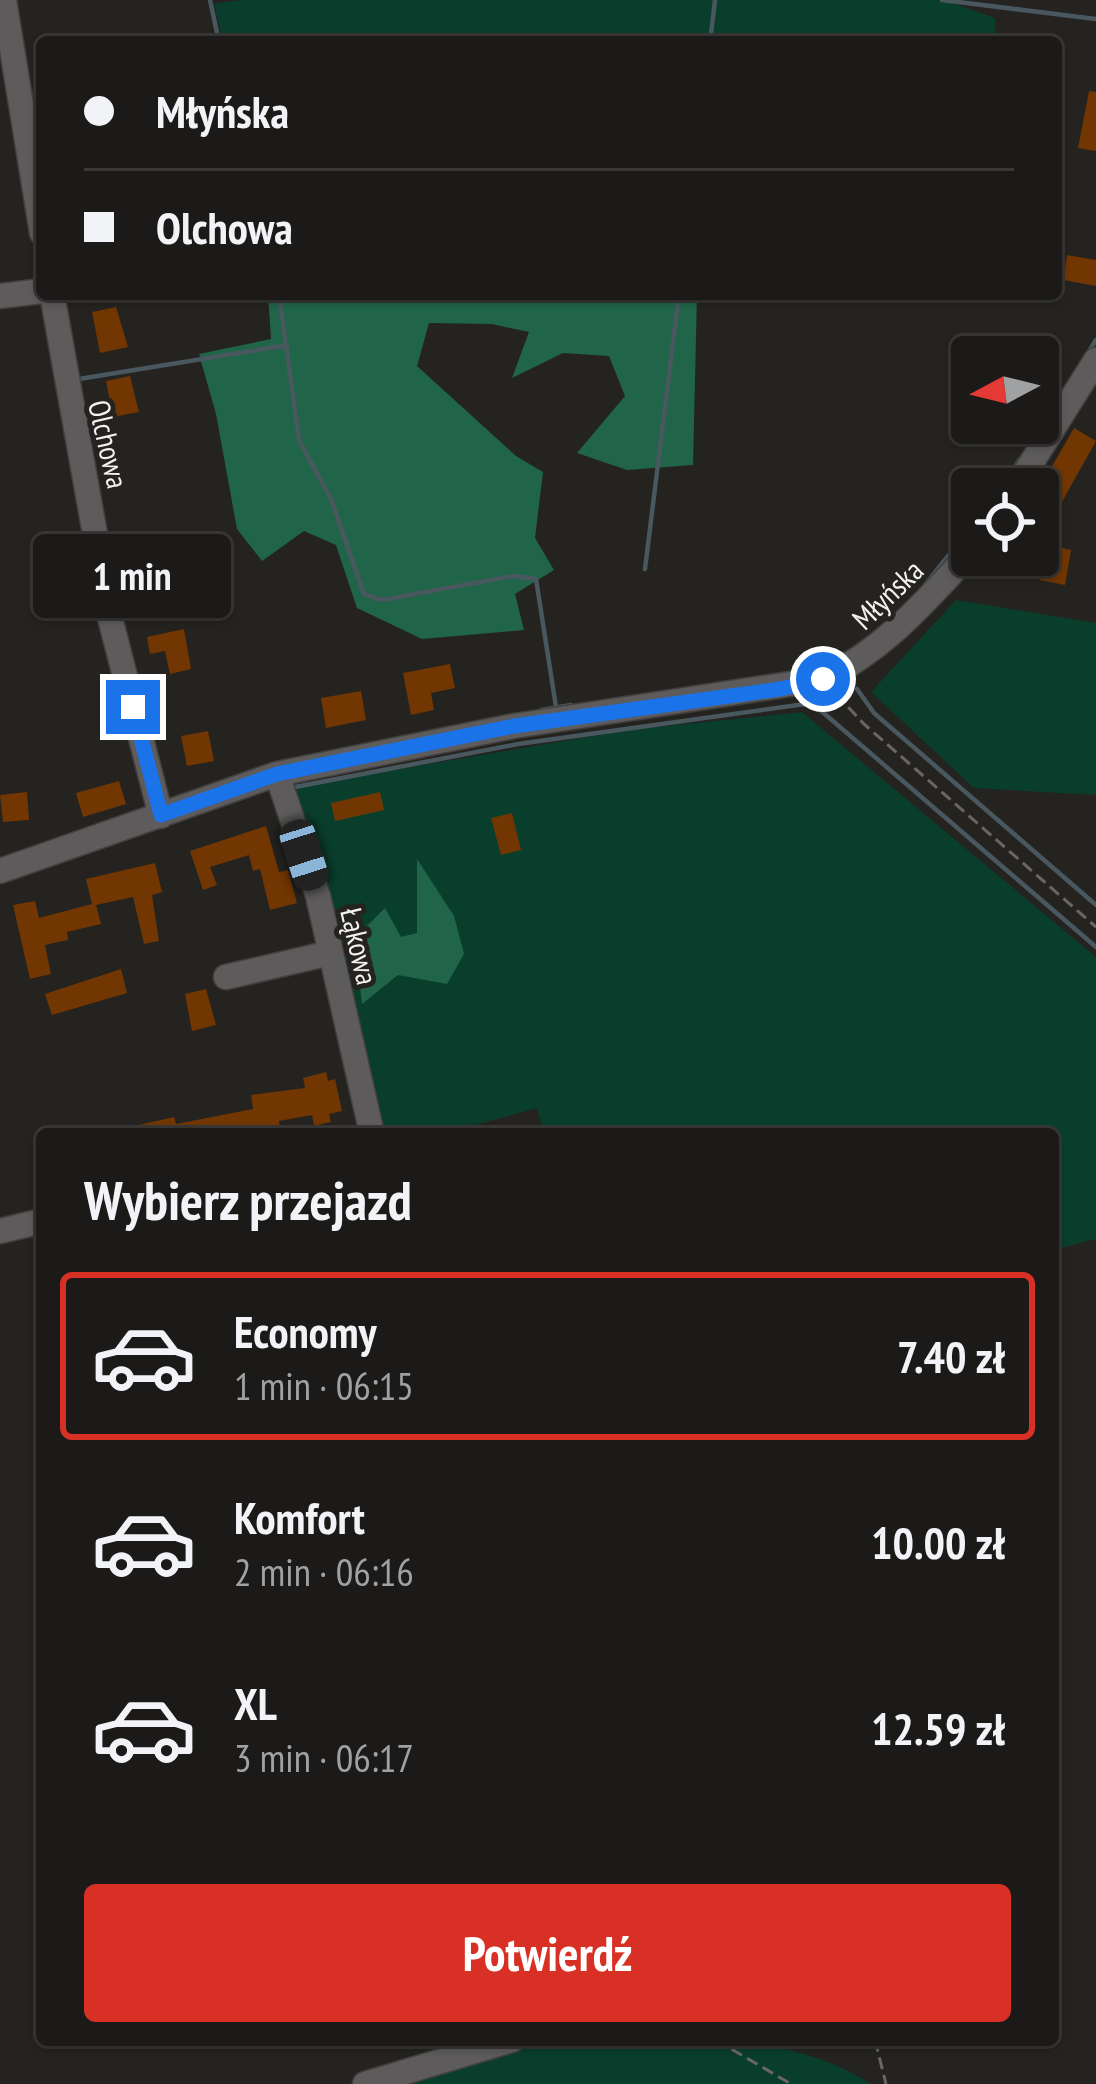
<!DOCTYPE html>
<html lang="pl">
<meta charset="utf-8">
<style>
body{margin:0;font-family:"PT Sans Narrow",sans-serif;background:#282725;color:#f1f3f6;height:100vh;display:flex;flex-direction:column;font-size:45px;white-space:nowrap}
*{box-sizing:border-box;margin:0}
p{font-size:39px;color:#a0a1a2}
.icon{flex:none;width:66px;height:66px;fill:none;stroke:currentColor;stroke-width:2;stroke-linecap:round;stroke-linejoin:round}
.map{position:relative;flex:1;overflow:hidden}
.details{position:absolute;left:36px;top:1128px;width:1023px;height:918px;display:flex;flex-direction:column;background:#1b1a18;border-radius:12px;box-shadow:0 3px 9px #0004,0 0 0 3px #393837}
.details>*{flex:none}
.top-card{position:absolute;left:36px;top:36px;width:1026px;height:264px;border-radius:12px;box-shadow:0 3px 9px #0004,0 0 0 3px #393837;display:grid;align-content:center;height:264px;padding:0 48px;background:#1b1a18}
.needle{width:78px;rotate:263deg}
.tools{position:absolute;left:951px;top:336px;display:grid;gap:24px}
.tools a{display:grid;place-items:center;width:108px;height:108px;border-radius:12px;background:#1b1a18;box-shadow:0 3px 9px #0004,0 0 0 3px #393837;font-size:60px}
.end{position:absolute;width:54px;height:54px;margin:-27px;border:15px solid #1a73e8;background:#fff;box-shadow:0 0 0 6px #fff}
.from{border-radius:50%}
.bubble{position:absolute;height:84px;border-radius:12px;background:#1b1a18;box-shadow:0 3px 9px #0004,0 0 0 3px #393837;font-size:39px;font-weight:700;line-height:84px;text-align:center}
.car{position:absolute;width:36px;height:72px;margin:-36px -18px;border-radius:15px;box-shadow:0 0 9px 3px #0007;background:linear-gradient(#222 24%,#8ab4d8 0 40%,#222 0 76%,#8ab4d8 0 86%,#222 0)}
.top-card b{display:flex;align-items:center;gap:42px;height:114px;font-size:45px}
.top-card b+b{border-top:3px solid #393837}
.top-card i{width:30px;height:30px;background:#f1f3f6}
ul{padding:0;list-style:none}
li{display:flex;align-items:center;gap:36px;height:168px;margin:0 24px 18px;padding:0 24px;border:6px solid transparent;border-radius:12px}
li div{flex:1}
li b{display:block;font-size:45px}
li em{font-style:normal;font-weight:700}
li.selected{border-color:#d93025}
li>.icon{width:108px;height:108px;stroke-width:1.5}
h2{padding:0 48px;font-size:54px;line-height:144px}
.button{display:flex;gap:24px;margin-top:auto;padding:24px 48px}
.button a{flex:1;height:138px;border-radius:12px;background:#d93025;color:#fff;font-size:48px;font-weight:700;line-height:138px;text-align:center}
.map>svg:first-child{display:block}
.green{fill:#0a3e2c}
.forest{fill:#20654a}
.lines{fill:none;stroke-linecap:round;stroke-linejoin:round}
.stream{stroke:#49575f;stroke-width:4.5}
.building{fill:#713601}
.minor-casing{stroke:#41403d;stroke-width:27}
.path{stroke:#686765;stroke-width:3;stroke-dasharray:12 6;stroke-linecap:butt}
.minor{stroke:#5d5b5b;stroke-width:24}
.route{stroke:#1a73e8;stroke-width:15}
.labels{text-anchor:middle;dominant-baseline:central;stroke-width:10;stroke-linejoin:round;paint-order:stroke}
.street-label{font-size:30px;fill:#f3f2f1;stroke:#242320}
</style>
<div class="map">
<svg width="1096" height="2084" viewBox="0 0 1096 2084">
<rect width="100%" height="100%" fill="#242320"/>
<path class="green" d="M240 0H943L995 18V42H223L214 4Z
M956 600 1096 623V795L974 788 871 692Z
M802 712 1096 957V1239L1053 1250V1134H544L537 1108 442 1134H385L327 891 295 787 628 730Z
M539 2040C650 2040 773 2022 871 2084H411L410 2079Z"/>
<path class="forest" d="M268 294H697L693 465 627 470 577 453 625 396 609 356 563 353 512 378 529 332 492 324 429 323 417 366 516 456 543 472 535 538 554 570 515 594 524 630 422 639 357 608 336 545 304 531 262 561 237 529 216 414 199 354 271 339Z
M417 859 454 916 464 954 447 984 398 975 362 1004 355 938 385 908 401 937 417 933Z"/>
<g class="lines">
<path class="stream" d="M210 0 219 42
M942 0 1096 19
M710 42 715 0
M279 294 299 440 331 499 364 594 382 600 513 576 536 579 556 707
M626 294 678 298
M1088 353 1096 340
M79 379 288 345
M1000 489 1020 459
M645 569 679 294
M925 585 972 526
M805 670 844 654
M857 689 874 713 1096 905
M541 710 571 705
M295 787 518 744 812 703 1096 947"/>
</g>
<path class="building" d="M1089 91 1096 92V151L1078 148Z
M1067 255 1096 260V286L1063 280Z
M116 307 128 347 100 353 92 312Z
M962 333 991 338 987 357H972V379L954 376Z
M130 376 139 412 113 417 106 381Z
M1074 428 1096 441 1058 509 1038 498V491Z
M1047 545 1071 550 1065 585 1040 580Z
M184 629 191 669 170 674 165 651 150 654 147 637Z
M450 664 455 688 431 693 434 710 411 715 403 673Z
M361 691 366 720 326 728 321 698Z
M208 731 214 761 187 766 181 736Z
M119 781 126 804 83 817 76 793Z
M27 792 29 820 3 822 0 795Z
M380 792 384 810 335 821 331 803Z
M512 813 521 850 501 855 491 818Z
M266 826 279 872 288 870 297 903 270 910 260 869 253 871 249 855 210 867 217 885 203 890 190 851Z
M155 863 162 892 152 895 159 941 144 944 133 897 96 905 101 924 67 932 68 940 45 945 51 974 30 979 13 905 35 901 39 918 92 904 86 879Z
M121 969 127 993 52 1015 45 994Z
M206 989 216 1025 192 1031 185 994Z
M326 1072 328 1081 335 1079 342 1111 329 1114 331 1122 314 1126 312 1115 279 1121 281 1132 272 1134H126L125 1128 174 1117 176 1124 253 1109 251 1095 305 1088 303 1078Z"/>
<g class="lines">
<defs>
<path id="minor" d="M4 0 42 233
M52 294 110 618 161 816
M0 296 42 291
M1015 489 1096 360
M277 774 318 896 372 1134
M0 871 277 774 514 726 823 679C884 650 927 600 972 551
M226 977 330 953
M0 1231 42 1221
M365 2084 512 2040"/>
</defs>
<use href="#minor" class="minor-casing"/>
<path class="path" d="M836 694 864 724 1096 927
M716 2040 791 2084
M875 2040 886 2084"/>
<use href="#minor" class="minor"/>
</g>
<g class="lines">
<path class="route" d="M133 707 161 815 277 774 514 726 780 689 823 679"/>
</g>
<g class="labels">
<g class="street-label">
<text transform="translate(109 444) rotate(77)">Olchowa</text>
<text transform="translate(887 594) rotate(-44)">Młyńska</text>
<text transform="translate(360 946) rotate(77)">Łąkowa</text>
</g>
</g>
</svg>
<div class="tools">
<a><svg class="needle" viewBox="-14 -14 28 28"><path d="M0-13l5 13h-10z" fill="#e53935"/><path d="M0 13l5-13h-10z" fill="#a0a1a2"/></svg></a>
<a><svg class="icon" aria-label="locate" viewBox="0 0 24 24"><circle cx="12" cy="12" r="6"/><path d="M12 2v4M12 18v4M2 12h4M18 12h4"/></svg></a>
</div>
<i class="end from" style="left:823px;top:679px"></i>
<i class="end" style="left:133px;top:707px"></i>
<div class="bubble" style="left:33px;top:534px;width:198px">1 min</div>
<i class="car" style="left:304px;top:855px;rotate:162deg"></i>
<div class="top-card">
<b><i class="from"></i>Młyńska</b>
<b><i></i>Olchowa</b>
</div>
<section class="details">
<h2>Wybierz przejazd</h2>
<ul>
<li class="selected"><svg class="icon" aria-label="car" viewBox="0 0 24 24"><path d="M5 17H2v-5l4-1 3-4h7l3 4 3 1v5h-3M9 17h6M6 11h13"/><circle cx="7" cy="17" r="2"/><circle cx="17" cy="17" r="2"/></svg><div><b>Economy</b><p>1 min · 06:15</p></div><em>7.40 zł</em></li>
<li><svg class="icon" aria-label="car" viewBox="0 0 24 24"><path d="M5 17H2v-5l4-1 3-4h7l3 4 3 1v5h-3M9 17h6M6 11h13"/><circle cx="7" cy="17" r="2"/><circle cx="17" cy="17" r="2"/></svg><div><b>Komfort</b><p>2 min · 06:16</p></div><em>10.00 zł</em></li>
<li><svg class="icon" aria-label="car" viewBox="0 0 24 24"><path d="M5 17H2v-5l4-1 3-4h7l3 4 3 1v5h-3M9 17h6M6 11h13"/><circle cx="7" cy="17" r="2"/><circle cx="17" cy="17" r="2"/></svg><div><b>XL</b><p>3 min · 06:17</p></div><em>12.59 zł</em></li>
</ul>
<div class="button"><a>Potwierdź</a></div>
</section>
</div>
